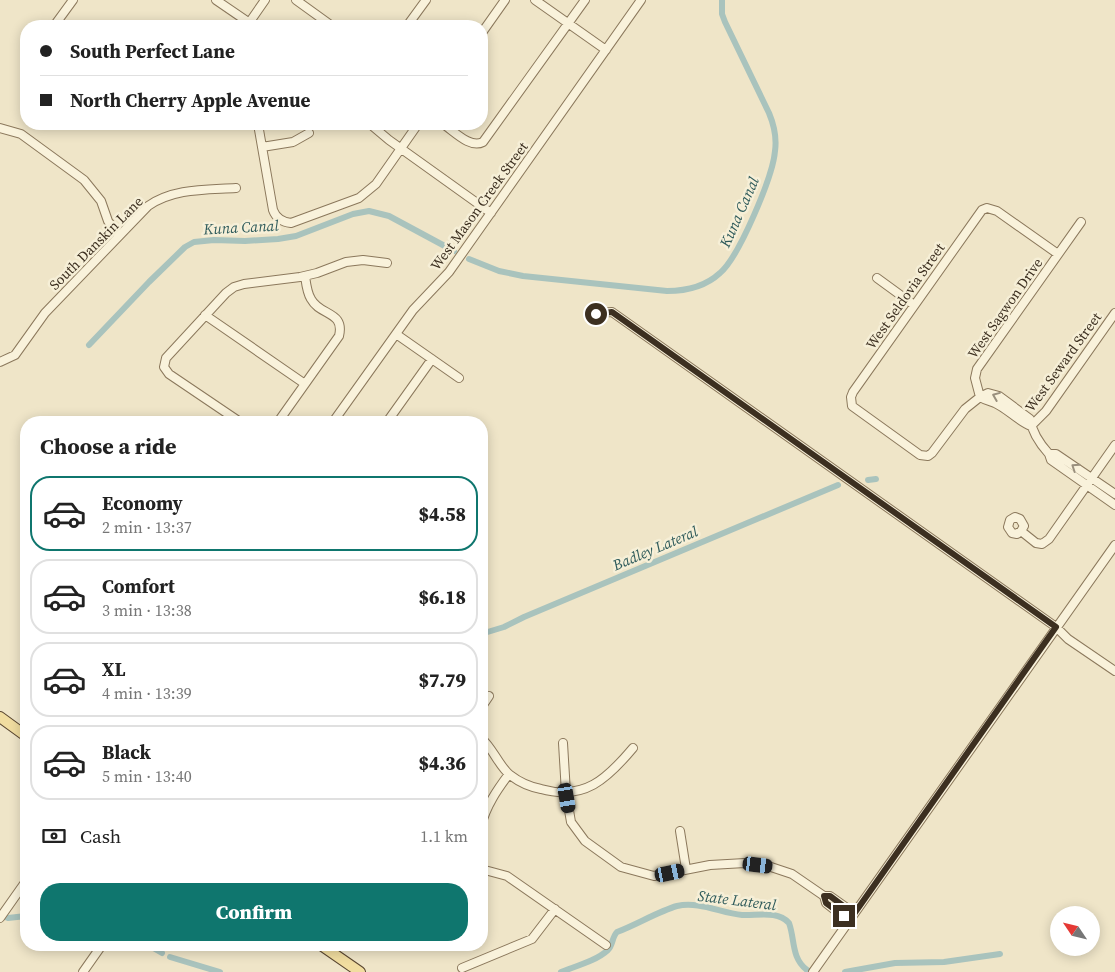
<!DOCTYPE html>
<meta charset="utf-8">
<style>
body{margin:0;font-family:"Source Serif 4",serif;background:#f6f6f6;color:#222;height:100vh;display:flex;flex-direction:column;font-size:19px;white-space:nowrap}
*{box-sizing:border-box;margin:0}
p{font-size:16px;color:#767676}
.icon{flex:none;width:28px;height:28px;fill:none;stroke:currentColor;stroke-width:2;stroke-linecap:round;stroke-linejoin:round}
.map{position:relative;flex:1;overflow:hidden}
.sheet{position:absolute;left:20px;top:416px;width:468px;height:535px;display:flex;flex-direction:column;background:#fff;border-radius:20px;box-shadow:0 2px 12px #0003}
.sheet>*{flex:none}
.hud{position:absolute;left:20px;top:20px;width:468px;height:110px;border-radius:20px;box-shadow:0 2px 12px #0003;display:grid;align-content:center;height:110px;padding:0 20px;background:#fff}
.needle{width:32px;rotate:305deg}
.controls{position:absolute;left:1050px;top:906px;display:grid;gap:10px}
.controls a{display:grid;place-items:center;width:50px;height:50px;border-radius:50%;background:#fff;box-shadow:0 2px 12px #0003;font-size:25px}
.end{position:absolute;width:22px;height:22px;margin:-11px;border:6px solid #3c2f20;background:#fff;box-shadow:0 0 0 2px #fff}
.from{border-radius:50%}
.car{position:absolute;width:15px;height:30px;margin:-15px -8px;border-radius:6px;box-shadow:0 0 4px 1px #0007;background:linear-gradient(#222 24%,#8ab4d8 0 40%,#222 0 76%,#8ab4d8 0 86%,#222 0)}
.hud b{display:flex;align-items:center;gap:18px;height:48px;font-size:19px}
.hud b+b{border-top:1px solid #e0e0e0}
.hud i{width:12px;height:12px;background:#222}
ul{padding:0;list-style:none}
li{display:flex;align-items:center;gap:15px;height:75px;margin:0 10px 8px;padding:0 10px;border:2px solid #e0e0e0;border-radius:20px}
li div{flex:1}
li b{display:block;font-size:19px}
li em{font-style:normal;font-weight:800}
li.on{border-color:#0f766e}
li>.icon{width:45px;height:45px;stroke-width:1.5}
h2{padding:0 20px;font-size:22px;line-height:60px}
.pay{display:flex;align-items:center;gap:12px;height:55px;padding:0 20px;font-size:19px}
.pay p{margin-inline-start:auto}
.cta{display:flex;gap:10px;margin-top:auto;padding:10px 20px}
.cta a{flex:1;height:58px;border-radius:20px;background:#0f766e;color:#fff;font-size:20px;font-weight:800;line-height:58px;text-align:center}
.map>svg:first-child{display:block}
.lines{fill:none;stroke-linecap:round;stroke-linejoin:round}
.canal{stroke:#a9c3bd;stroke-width:6}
.minor-casing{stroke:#8b785c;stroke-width:10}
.major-casing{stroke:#594630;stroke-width:12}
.minor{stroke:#f9f2db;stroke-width:8}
.major{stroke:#f1dda0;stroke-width:10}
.oneway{stroke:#9a907e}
.route{stroke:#3c2f20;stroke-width:6}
.labels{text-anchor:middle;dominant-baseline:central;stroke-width:5;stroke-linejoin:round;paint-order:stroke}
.street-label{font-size:14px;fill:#3c2f20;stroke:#f6efd7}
.water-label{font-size:15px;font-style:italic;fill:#2f5b5b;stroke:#f6efd7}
</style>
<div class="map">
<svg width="1115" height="972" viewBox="0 0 1115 972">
<rect width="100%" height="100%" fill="#efe5c8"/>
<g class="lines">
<path class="canal" d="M469 259 499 271 523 276 667 291C686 291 706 286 720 273 739 257 773 176 775 151 777 137 774 125 769 113L725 22 722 14V0
M89 345 149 282 185 247 194 242 214 240 245 241 278 239 296 236 353 214 369 211 389 216 454 251
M868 480 876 479
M481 634 504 627 524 617 838 485
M0 915 8 918 26 916
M148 945 162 953
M170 957 220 972
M561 972C576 966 596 961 608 950 613 945 612 937 617 932 636 925 659 911 677 906 699 901 721 913 742 915 757 916 777 910 789 923 795 939 791 958 807 970
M845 972 895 963 944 962 1000 954"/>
<defs>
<path id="minor" d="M216 0 254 26
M296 0 332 26
M535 0 606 50
M249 23 265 0
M54 26 73 0
M407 26 426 0
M481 34 505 0
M258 124 273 210C276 218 282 222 291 223L359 198 376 184 418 124
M370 124 389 140 491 213
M443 124C454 131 470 149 483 142L585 0
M0 128 21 134 84 180 101 201 108 221 119 236
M262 147 293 142 309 133
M1058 254 997 211 987 208 982 210 853 392 851 397 852 406 920 455 928 456 932 453 965 409 980 397 975 378 977 369 1081 222
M877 278 914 305
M596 313 612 312 1056 627 1068 639 1115 671
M205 315 305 384
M396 334 459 378
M0 362 15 355 45 313 148 206C174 188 206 190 236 188
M240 422 169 374 164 367 166 358 226 293 234 287 244 284 300 277 317 273 346 262 363 260 387 263
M278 422 339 336C345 311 320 316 311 299 307 293 306 283 305 276
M333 422 413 310 449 272 641 0
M387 422 432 359
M1031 426C1018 421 1008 409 995 403 990 401 985 400 980 397L988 393 999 396 1030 419C1032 432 1040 444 1049 454
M1031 426 1046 411 1115 313
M1115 494 1056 454H1049L1051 460 1115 505
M1021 531 1024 526 1020 519 1015 517 1010 520 1008 527 1012 533 1017 534 1021 531 1036 543 1042 544 1049 539 1115 445
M481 708 489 696
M481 738C493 748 498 765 510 775 519 782 530 787 541 789 584 801 607 779 633 748
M563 743 566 793 571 822 585 841 621 867 654 876 710 865 745 863 771 867 792 874 824 896
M481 826C486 806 497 790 509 774
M680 831 686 869
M481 869 507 876 606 945
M0 918 26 881
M849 921 826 903 824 896H830L854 913
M462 968 532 939 555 909
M83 972 102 945
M813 972 1115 545"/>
<path id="major" d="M0 717 26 736
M321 945 360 972"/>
</defs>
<use href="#minor" class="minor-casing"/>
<use href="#major" class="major-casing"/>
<use href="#minor" class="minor"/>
<use href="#major" class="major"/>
</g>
<defs><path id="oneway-chevron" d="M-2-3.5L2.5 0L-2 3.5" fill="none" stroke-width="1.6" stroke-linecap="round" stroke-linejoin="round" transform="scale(1.25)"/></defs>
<g class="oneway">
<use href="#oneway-chevron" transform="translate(996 396) rotate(-158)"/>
<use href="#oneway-chevron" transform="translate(1075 467) rotate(-146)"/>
</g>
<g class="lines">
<path class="route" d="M596 314 612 312 1056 627 854 914 830 896H824L826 903 844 916"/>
</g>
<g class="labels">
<g class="street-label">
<text transform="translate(479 206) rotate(-54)">West Mason Creek Street</text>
<text transform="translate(96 243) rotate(-45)">South Danskin Lane</text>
<text transform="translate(905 296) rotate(-55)">West Seldovia Street</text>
<text transform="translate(1005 308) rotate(-55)">West Sagwon Drive</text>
<text transform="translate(1063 362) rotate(-54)">West Seward Street</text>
</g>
<g class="water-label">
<text transform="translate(739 212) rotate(-66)">Kuna Canal</text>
<text transform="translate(241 227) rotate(-3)">Kuna Canal</text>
<text transform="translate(655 548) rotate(-23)">Badley Lateral</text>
<text transform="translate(737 900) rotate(7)">State Lateral</text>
</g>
</g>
</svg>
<div class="controls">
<a><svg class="needle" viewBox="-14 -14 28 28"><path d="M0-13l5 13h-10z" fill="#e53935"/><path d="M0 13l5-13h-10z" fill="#767676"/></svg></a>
</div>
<i class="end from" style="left:596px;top:314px"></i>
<i class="end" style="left:844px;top:916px"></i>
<i class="car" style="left:567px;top:798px;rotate:170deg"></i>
<i class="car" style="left:758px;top:865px;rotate:97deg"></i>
<i class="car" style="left:670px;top:873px;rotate:78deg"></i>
<div class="hud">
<b><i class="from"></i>South Perfect Lane</b>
<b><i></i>North Cherry Apple Avenue</b>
</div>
<section class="sheet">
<h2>Choose a ride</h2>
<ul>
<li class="on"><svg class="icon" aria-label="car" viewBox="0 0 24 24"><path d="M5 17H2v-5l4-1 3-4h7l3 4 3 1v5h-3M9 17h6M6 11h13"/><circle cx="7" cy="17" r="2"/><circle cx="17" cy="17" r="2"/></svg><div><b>Economy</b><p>2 min · 13:37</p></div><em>$4.58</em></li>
<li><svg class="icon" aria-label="car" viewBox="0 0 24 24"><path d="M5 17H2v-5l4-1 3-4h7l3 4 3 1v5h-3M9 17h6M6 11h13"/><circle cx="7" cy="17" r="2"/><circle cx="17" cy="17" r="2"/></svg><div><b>Comfort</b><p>3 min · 13:38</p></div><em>$6.18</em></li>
<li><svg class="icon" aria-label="car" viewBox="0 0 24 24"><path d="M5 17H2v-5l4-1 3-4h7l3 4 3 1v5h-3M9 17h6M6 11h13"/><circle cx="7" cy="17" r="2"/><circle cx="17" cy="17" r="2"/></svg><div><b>XL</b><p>4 min · 13:39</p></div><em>$7.79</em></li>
<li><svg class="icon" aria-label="car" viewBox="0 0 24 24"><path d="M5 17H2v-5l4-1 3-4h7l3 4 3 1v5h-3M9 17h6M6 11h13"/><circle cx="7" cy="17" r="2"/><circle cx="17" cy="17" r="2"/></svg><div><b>Black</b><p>5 min · 13:40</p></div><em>$4.36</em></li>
</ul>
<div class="pay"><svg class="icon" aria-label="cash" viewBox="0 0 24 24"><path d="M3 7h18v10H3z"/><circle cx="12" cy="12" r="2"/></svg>Cash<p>1.1 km</p></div>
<div class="cta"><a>Confirm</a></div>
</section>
</div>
